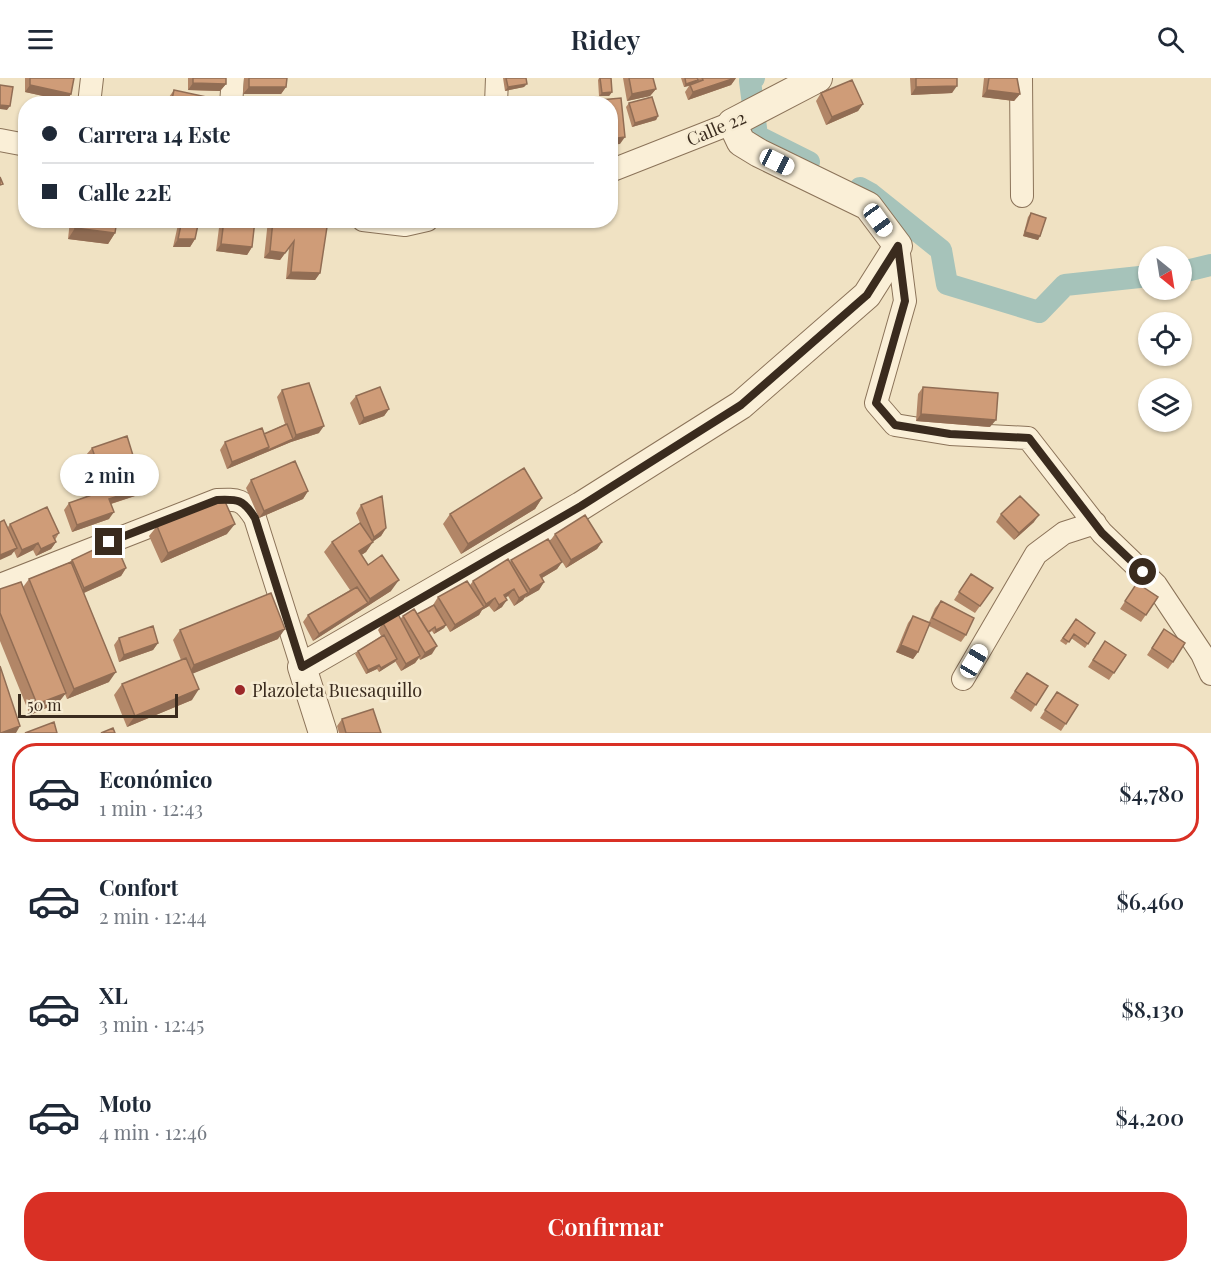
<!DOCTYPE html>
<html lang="es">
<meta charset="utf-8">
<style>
body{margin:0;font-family:"Playfair Display",serif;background:#f6f6f7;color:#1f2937;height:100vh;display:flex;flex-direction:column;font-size:22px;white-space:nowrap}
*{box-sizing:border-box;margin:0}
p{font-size:20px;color:#747a83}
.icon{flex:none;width:33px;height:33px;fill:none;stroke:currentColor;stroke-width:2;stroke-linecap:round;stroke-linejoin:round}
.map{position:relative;height:655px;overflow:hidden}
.panel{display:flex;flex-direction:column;background:#fff;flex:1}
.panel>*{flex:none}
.hud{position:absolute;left:18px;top:18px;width:600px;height:132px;border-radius:24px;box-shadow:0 2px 4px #0004;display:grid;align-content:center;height:132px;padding:0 24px;background:#fff}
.needle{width:39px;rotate:150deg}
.controls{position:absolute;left:1138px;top:168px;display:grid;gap:12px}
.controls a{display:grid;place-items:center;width:54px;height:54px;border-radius:50%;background:#fff;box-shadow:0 2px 4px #0004;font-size:30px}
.scale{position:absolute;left:18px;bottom:15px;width:160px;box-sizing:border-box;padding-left:6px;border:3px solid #3a2b1e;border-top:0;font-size:16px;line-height:21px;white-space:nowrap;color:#3a2b1e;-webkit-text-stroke:4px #f7ecd3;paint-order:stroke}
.end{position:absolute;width:27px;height:27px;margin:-14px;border:8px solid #3a2b1e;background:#fff;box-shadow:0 0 0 3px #fff}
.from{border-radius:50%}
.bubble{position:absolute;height:42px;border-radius:21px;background:#fff;box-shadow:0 2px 4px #0004;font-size:20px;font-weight:600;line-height:42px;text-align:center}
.car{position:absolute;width:18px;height:36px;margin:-18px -9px;border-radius:8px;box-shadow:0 0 4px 2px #0007;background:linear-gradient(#fff 24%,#345 0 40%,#fff 0 76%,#345 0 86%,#fff 0)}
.hud b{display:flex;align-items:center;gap:21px;height:57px;font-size:22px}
.hud b+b{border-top:2px solid #e0e1e3}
.hud i{width:15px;height:15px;background:#1f2937}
ul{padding:10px 0 0;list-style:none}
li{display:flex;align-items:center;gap:18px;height:99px;margin:0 12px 9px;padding:0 12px;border:3px solid transparent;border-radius:24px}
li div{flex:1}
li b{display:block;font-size:22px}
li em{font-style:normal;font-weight:600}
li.current{border-color:#d93025}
li>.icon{width:54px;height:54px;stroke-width:1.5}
.cta{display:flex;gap:12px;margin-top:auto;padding:12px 24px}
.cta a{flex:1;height:69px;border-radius:24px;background:#d93025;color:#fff;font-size:24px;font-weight:600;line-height:69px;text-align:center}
header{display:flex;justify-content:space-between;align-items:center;height:78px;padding:0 24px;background:#fff;font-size:27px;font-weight:600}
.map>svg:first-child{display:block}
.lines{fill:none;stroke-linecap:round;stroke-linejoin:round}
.canal{stroke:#a6c3ba;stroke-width:22}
.minor-casing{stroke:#8b7359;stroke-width:24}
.tertiary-casing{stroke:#8b7359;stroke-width:30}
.minor{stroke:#faefd7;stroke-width:22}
.tertiary{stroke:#faefd7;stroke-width:28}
.wall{fill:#b28667}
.shaded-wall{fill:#916d54}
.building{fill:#cf9c78;stroke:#916d54;stroke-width:1.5}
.route{stroke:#3a2b1e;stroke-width:8}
.poi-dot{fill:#9c2728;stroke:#f7ecd3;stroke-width:2}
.labels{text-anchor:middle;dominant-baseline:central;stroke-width:5;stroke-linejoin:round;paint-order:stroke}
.street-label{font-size:18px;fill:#3a2b1e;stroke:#f7ecd3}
.poi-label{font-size:18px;fill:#3a2b1e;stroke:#f7ecd3;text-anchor:start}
</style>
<header><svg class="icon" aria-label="menu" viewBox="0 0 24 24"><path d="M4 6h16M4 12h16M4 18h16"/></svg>Ridey<svg class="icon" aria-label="search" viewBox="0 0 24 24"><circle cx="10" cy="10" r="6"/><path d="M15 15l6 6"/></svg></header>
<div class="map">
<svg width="1211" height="655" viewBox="0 0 1211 655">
<rect width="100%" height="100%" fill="#f0e2c3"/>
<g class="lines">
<path class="canal" d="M754 0 750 3 757 58 809 84
M860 110 871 116 941 172 947 206 1039 234 1065 207 1149 198
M1182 194 1211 187"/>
<defs>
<path id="minor" d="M1021 0 1022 118
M89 26 92 0
M231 26 233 0
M496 26 497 0
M0 62 26 67
M610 93 732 45
M363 142 405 147 427 142
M898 168 905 223 876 325 895 347 950 356 1028 360 1102 455 1156 507 1202 576 1211 596
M0 507 217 422C238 421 243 421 255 440L302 589
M963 601 1036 476 1064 455 1095 445"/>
<path id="tertiary" d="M323 655 302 589 581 428 741 327 867 217 898 168 868 128 759 75 741 64 732 45 818 0"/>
</defs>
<use href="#minor" class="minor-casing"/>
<use href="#tertiary" class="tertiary-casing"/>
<use href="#minor" class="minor"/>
<use href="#tertiary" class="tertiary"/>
</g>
<path class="wall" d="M25 0H74L71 16 66 23 25 14Z
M188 0H226V6L220 13 188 12Z
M244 0H287L286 9 281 16H243Z
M503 0H526L524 9 505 13Z
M599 0H611L612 14 609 18H599L598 2Z
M623 0H653L656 11 650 18 627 23Z
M681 0H736L731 7 688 22 685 14 689 8 684 9Z
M910 0H957L952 15 911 17Z
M984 0H1017L1020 16 1014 23 982 19Z
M174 12 215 26H168L169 19Z
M821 15 863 26 858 33 826 47 816 23Z
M629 25 658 38 656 42 632 49 626 29Z
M1031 135 1040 158 1038 162 1023 158 1028 139Z
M70 142H117L115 155 108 166 68 161Z
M179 142H199L195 161 190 169H173Z
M220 142H255L252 169 247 177 216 173Z
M268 142H297V145L320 195 315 202 286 201 289 170 280 182 264 180Z
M923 309 990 349 916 343 918 316Z
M282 312 319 355 291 364 227 391 220 372 225 364 264 356 285 346 277 319Z
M356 318 389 331 384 338 359 347 350 325Z
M92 370 138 417 111 426 109 441 72 454 64 432 69 425 99 414 86 377Z
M251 402 308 413 303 421 259 440 246 410Z
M542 420 535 431 461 476 443 446 450 436Z
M361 427 386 450 381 458 373 463 366 474 361 477 368 487 391 513 313 563 303 544 308 537 350 512 324 474 332 464 360 445 356 435Z
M1001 436 1034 444 1014 462 996 444Z
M10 446 59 455 55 462 56 464 51 471 36 478 33 472 17 480 14 473 11 477 8 449Z
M157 448 227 456 161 485 149 458Z
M555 456 602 464 597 471 566 490 552 467 562 484 557 491 542 500 544 504 539 512 525 519 523 522 514 528 508 518 505 520 502 529 494 534 489 528 482 532 479 537 450 554 446 547 444 550 434 556 432 553 429 555 432 576 420 582 419 580 415 585 401 593 395 583 379 594 377 591 366 596 355 576 358 573 381 558 378 552 383 545 400 541 403 538 417 536 433 527 438 519 470 507 473 503 510 484 511 482 550 463Z
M72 482 126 490 121 498 84 515 109 604 67 621 65 616 58 625 30 637 0 563V511L23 509 29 501 70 484Z
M971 496 993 510 975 535 954 522Z
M1137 505 1158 519 1141 544 1120 531Z
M941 523 966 557 961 564 929 548 918 574 913 581 896 574 908 545 913 538 929 544 935 530Z
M1076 541 1095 555 1085 570 1071 560 1066 567 1060 563Z
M1164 551 1173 584 1168 591 1147 577Z
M180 552 278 561 193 595 192 622 127 649 114 617 122 606 181 582 173 562Z
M119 560 158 565 153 572 119 584 114 567Z
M1105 563 1126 577 1109 602 1088 589Z
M1027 595 1048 608 1031 634 1010 620Z
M1057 614 1078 627 1061 653 1040 640Z
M342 641 381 655H339L337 648Z"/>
<path class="shaded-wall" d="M736 0 731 7 688 22 693 14Z
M698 2 695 6 684 9 686 6Z
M193 5 226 6 220 13 188 12Z
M527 6 524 9 505 13 508 9Z
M30 7 71 16 66 23 25 14Z
M957 8 952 15 911 17 916 9Z
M249 9H286L281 16H243Z
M656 11 650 18 627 23 632 16Z
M987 12 1020 16 1014 23 982 19Z
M612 14 609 18H599L602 15Z
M863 26 858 33 826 47 832 39Z
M0 27 10 28 7 32 0 31Z
M658 38 656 42 632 49 635 45Z
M625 59 620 66 610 67V61Z
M75 150 115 155 108 166 68 161Z
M1025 154 1040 158 1038 162 1023 158Z
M178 161H195L190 169H173Z
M294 163 280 182 264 180 270 173Z
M221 166 252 169 247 177 216 173Z
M291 194 320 195 315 202 286 201Z
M389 331 384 338 359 347 364 340Z
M921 336 996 342 990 349 916 343Z
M324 348 319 355 291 364 227 391 232 384 269 369 293 361 296 357Z
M143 410 138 417 104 428 109 421Z
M308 413 303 421 259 440 264 433Z
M542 420 535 431 461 476 468 466Z
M114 434 109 441 72 454 77 447Z
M1039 437 1034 444 1014 462 1019 455Z
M235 446 227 456 161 485 168 475Z
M386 450 381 458 371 465 373 464 366 474 351 484 359 473 369 466 374 459Z
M56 464 51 471 36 478 41 471Z
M602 464 597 471 566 490 571 482Z
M38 465 33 472 17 480 22 472Z
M17 470 11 477 0 482V477Z
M562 484 557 491 535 504 540 497Z
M126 490 121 498 79 517 84 510Z
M399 502 391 513 313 563 319 556 368 525 370 521Z
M544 504 539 512 525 520 530 512Z
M514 511 508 518 498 524 504 517Z
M528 515 523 522 514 528 519 520Z
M495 520 489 528 482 532 479 537 450 554 455 547 483 530 486 526Z
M507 522 502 529 494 534 499 527Z
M446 547 444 550 434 556 436 552Z
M285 551 278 561 187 598 194 587Z
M158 565 153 572 119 584 124 577Z
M901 567 918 574 913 581 896 574Z
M437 568 432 576 420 582 425 575Z
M420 578 415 585 401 593 406 586Z
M397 581 395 584 379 594 381 590Z
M379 587 377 591 366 596 368 592Z
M116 594 109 604 67 621 74 611Z
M199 611 192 622 127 649 135 638Z
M66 615 58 625 30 637 37 626Z
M20 648 16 655H1Z"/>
<path class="building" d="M30 0H74L71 16 30 7Z
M193 0H226V6L193 5Z
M249 0H287L286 9H249Z
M506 0H526L527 6 508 9Z
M600 0H611L612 14 602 15Z
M629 0H653L656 11 632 16Z
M685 0H697L698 2 686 6Z
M702 0H735L693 14 690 7 703 2Z
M916 0H957V8L916 9Z
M989 0H1017L1020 16 987 12Z
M852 2 863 26 832 39 821 15Z
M0 7 13 9 10 28 0 27Z
M174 12 216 21 215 26H171Z
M587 19 589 26H565V23Z
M652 19 658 38 635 45 629 25Z
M621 20 625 59 610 61V26H601L600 22Z
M0 99 3 106 0 107Z
M1031 135 1046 140 1040 158 1025 154Z
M76 142H117L115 155 75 150Z
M182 142H199L195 161H178Z
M224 142H255L252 169 221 166Z
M273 142H297V145L327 149 320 195 291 194 294 163 285 175 270 173Z
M309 305 324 348 296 357 282 312Z
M380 309 389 331 364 340 356 318Z
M923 309 998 315 996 342 921 336Z
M287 346 293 361 266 373 269 369 264 356Z
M262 350 269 369 232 384 225 364Z
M127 358 143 410 109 421 114 434 77 447 69 425 106 412 92 370Z
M295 383 308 413 264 433 251 402Z
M524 390 542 420 468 466 450 436Z
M382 418 386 450 374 459 361 427Z
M1020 418 1039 437 1019 455 1001 436Z
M223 419 235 446 168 475 157 448Z
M47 429 59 455 53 458 56 464 41 471 38 465 22 472 10 446Z
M585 437 602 464 571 482 555 456Z
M4 442 17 470 0 477V444Z
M360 445 373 464 359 473 368 487 382 477 399 502 370 521 332 464Z
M548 461 562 484 540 497 544 504 530 512 511 482Z
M114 462 126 490 84 510 72 482Z
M508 481 528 515 519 520 514 511 504 517 507 522 499 527 495 520 486 526 473 503Z
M71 484 116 594 74 611 29 501Z
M971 496 993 510 980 528 959 514Z
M467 503 484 529 455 547 438 519Z
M21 504 66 615 37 626 0 535V511Z
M1137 505 1158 519 1146 537 1125 523Z
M357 509 368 525 319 556 308 537Z
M271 515 285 551 194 587 180 552Z
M941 523 974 540 966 557 932 540Z
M434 527 446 547 436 552 435 549 428 554 417 536Z
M414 531 437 568 425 575 403 538Z
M398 536 420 578 406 586 383 545Z
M913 538 930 545 918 574 901 567Z
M1076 541 1095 555 1088 566 1074 556 1069 564 1063 560Z
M153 548 158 565 124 577 119 560Z
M1164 551 1185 565 1173 584 1152 570Z
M384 557 397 581 381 590 379 587 368 592 358 573Z
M1105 563 1126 577 1114 595 1093 582Z
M186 580 199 611 135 638 122 606Z
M0 588 20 648 1 655H0Z
M1027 595 1048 608 1036 627 1015 613Z
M1057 614 1078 627 1066 646 1045 632Z
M373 631 381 655H346L342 641Z
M54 644 57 655H25Z
M113 650 115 655H101Z"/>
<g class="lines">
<path class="route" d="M109 464 217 422C238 421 243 421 255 440L302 589 581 428 741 327 867 217 898 168 905 223 876 325 895 347 950 356 1029 360 1102 455 1143 494"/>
</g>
<circle class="poi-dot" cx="240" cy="612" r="6"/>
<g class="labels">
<g class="street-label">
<text transform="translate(716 50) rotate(-23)">Calle 22</text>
</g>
<g class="poi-label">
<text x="252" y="612">Plazoleta Buesaquillo</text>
</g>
</g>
</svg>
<div class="controls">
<a><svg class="needle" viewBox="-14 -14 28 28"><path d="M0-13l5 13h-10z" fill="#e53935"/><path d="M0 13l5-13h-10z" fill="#747a83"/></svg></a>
<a><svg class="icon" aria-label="locate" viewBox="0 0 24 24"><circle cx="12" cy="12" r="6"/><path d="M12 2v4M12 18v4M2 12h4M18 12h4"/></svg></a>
<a><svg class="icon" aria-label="layers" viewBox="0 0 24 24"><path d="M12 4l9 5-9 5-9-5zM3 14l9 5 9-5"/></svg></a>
</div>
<div class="scale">50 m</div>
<i class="end from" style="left:1143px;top:494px"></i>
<i class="end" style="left:109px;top:464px"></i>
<div class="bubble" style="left:60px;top:376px;width:99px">2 min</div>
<i class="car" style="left:777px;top:84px;rotate:116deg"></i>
<i class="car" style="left:878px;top:142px;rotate:144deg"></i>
<i class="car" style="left:974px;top:583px;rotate:31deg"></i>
<div class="hud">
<b><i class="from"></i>Carrera 14 Este</b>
<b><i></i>Calle 22E</b>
</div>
</div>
<section class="panel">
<ul>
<li class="current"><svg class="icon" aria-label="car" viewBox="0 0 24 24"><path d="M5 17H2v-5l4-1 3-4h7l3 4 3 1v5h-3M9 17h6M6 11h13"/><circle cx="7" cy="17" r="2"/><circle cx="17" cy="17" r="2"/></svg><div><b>Económico</b><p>1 min · 12:43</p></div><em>$4,780</em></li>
<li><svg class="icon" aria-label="car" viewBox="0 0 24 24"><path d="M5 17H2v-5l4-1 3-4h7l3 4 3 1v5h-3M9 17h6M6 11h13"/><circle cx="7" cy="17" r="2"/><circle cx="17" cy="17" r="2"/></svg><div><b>Confort</b><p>2 min · 12:44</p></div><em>$6,460</em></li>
<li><svg class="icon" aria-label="car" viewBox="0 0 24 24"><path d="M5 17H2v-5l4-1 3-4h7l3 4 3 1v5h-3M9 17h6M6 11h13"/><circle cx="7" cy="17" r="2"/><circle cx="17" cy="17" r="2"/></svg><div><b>XL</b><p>3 min · 12:45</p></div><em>$8,130</em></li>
<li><svg class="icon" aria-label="car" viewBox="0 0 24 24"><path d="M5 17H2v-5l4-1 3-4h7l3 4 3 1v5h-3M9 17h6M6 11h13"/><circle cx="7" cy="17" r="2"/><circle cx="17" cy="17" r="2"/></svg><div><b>Moto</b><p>4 min · 12:46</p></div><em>$4,200</em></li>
</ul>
<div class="cta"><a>Confirmar</a></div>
</section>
